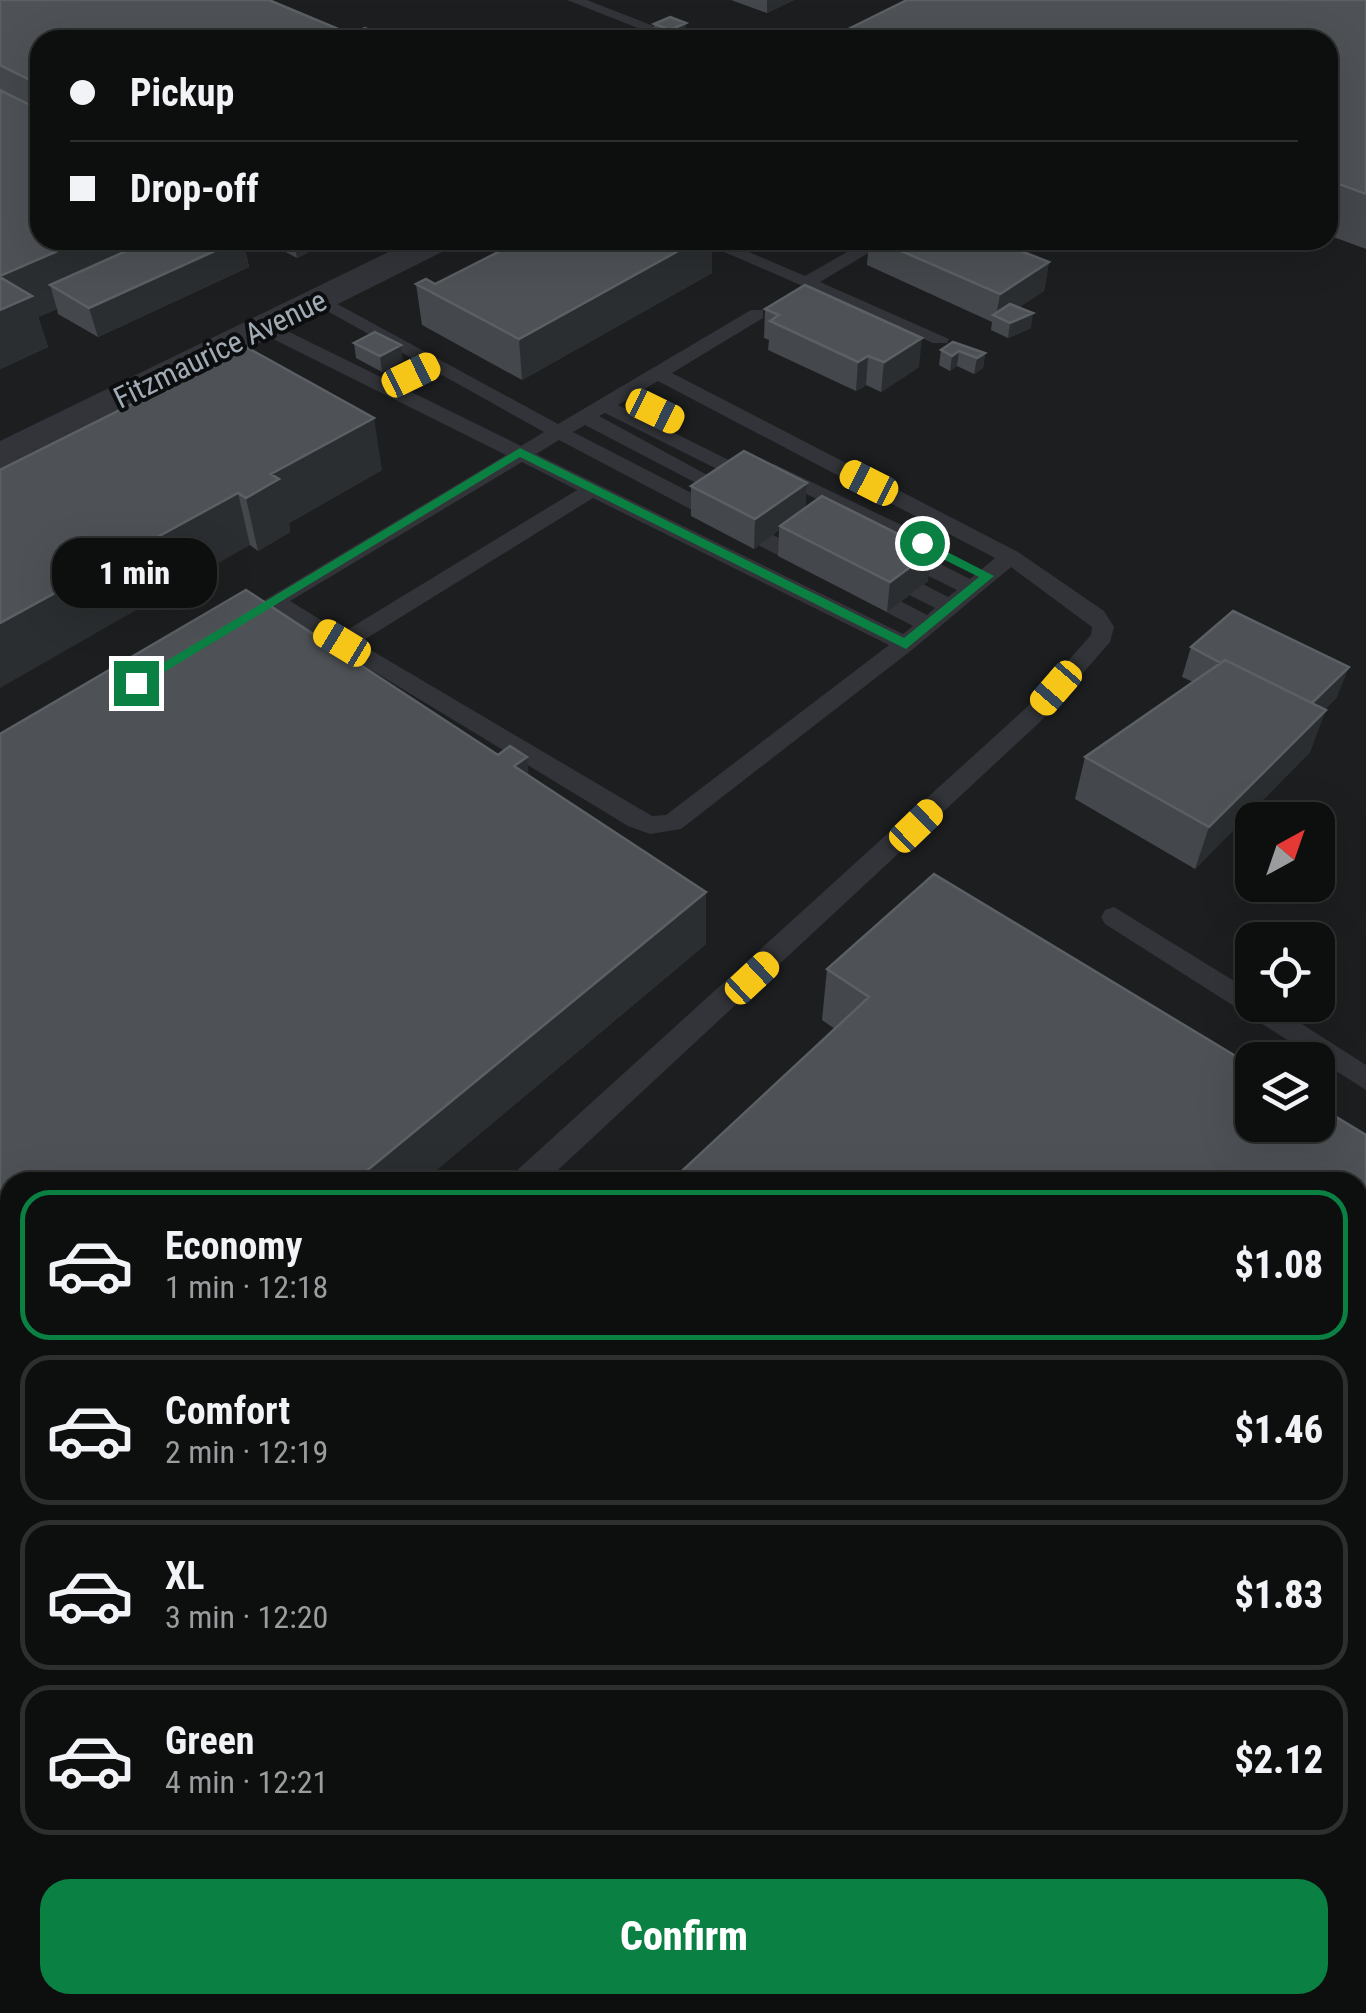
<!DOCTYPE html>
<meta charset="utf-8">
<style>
body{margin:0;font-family:"Roboto Condensed",sans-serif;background:#1b1c1c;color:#f1f3f6;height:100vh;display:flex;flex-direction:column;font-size:38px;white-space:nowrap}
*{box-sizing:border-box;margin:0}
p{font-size:32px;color:#9a9c9e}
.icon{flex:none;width:55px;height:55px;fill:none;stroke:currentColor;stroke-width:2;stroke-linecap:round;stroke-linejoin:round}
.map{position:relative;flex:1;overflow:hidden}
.sheet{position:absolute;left:0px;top:1172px;width:1368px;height:842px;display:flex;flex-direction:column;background:#0d0e0e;border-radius:30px 30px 0 0;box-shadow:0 10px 40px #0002,0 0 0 2px #2d2e2e}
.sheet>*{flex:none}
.hud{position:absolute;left:30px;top:30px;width:1308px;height:220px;border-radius:30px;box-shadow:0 10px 40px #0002,0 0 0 2px #2d2e2e;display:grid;align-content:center;height:220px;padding:0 40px;background:#0d0e0e}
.needle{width:65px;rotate:40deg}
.tools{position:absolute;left:1235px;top:802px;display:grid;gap:20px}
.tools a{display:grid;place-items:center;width:100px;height:100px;border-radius:20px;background:#0d0e0e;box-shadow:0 10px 40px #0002,0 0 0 2px #2d2e2e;font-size:50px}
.end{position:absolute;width:45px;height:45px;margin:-22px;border:12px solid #0b8043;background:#fff;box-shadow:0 0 0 5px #fff}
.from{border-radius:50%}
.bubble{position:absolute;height:70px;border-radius:30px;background:#0d0e0e;box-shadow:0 10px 40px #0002,0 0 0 2px #2d2e2e;font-size:32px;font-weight:800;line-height:70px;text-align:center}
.car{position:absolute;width:30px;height:60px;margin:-30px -15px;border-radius:12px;box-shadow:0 0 8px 2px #0007;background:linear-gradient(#f5c518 24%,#345 0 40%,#f5c518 0 76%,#345 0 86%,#f5c518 0)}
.hud b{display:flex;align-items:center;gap:35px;height:95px;font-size:38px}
.hud b+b{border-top:2px solid #2d2e2e}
.hud i{width:25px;height:25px;background:#f1f3f6}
ul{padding:18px 0 0;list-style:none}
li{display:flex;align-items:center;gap:30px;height:150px;margin:0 20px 15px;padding:0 20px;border:5px solid #2d2e2e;border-radius:30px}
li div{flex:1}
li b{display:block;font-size:38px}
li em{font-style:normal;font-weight:800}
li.current{border-color:#0b8043}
li>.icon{width:90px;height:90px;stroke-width:1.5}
.button{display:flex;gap:20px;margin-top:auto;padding:20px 40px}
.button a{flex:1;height:115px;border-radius:30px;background:#0b8043;color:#fff;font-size:40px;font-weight:800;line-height:115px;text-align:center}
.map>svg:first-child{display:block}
.built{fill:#1d1e20;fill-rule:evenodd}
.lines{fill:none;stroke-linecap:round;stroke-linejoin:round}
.lane{fill:#323439;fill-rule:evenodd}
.street{fill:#323439;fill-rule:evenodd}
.wall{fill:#44474b}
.shaded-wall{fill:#2b2e30}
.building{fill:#4e5256;stroke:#5b6065;stroke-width:2.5}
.route{fill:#0b8043}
.labels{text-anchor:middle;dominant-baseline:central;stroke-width:8;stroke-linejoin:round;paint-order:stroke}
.far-street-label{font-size:30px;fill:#a1abb5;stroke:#0c0d0e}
</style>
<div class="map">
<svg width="1366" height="2013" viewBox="0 0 1366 2013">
<rect width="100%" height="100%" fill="#111213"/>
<path class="built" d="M0 0H1366V2013H0ZM40 40H1328V240H40ZM1252 820H1318V885H1252ZM1252 940H1318V1005H1252ZM1252 1060H1318V1125H1252ZM10 1182H1358V2005H10Z"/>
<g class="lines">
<path class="lane" d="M567 0H587L689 40H668Z
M697 240H721L805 276 868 240H890L820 282 949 339 947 343H933Z
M319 294 558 424 751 310H763V318L672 373 1018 552 1104 611 1114 627 1110 642 1042 720 545 1182H510L514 1173 1026 708 1091 635 1092 627 1011 567 913 649 681 829 650 834 628 826 274 611 259 617 248 610 506 455 257 331V323H271L521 446 544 432 313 303V295ZM658 381 995 558 970 579 904 546H888L885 551 888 556 957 590 948 597 894 569H878L875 574 878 579 935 608 927 615 872 586H856L853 591 856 596 913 626 903 634 536 454 559 440 804 569H820L823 564 820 559 573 432 585 425 725 498H739L742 494 599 416 605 413 747 484H761L764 480 761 476 618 405ZM522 462 577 490 342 633 290 601ZM593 498 889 645 666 815 652 816 359 643Z
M774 464 941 544 944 549 941 554H925L767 474V466Z
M1114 907 1252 992V1005H1272L1366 1065V1090L1105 924 1101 917 1105 910Z
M0 1391 10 1395V1431L0 1427Z
M285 2005H362L365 2013H282Z"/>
<path class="street" d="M413 240H457L452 247 14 466 0 469V441Z"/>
</g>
<path class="wall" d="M0 0 350 34 393 40H40V240H243L249 267 98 337 58 314 57 309 38 317 48 347 0 369Z
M731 0H794L767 13Z
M1366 0V249L1328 235V40Z
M686 23V37L678 40H661L654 37V24Z
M263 240H333L297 258Z
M522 240H712V273L522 380 422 325 416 284H435Z
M808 240H848L831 250Z
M869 240H993L1049 262 1044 291 1019 307 1031 328 1008 338 991 330 992 322 867 265Z
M765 309 919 367 881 392 866 385 856 391 768 350 769 340 764 338Z
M354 343 403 360 382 372 356 358Z
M941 350 985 353 983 368 974 374 957 366 950 371 939 365Z
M0 470H382L289 523 290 532 258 551 250 545Z
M807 483 805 508 928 581 887 612 778 556 779 530 754 549 691 516V486Z
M1191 647 1337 697 1325 709 1310 752 1195 869 1075 799 1085 757 1193 682 1182 677Z
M0 734 527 757 528 775 706 892V944L422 1182H10V1378L0 1367Z
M827 969 1366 1135V1537L1358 1531V1182L835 1029 822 1020Z
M1361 1752 1366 1756V1885L1358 1878V1754Z
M704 2005H1213L1208 2013H712Z"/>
<path class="shaded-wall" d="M767 0H794L767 13Z
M686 23V37L678 40H670V30Z
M83 240H207L50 285 57 309 38 317 48 347 0 369V276Z
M239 240H243L249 267 98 337 89 308Z
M293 240H333L297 258Z
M698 240H712V273L522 380 519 339Z
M832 240H848L831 250Z
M1049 262 1044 291 1002 319 996 317 1000 294Z
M1033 313 1031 328 1008 338 1010 323Z
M922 338 919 367 881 392 884 362Z
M401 345 403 360 382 372 380 356Z
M959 351 957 366 950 371 952 356Z
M985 353 983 368 974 374 977 358Z
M868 356 866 385 856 391 858 362Z
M374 418 382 470 289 523 290 532 258 551 246 498 271 474Z
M807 483 805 512 780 526 779 530 754 549 755 519Z
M238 493 250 545 0 688V623Z
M932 551 928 581 887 612 890 582Z
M1349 667 1337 697 1297 737 1309 707Z
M1326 710 1310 752 1195 869 1209 827Z
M527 757 532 809 514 766Z
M706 892V944L422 1182H353Z
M10 1765V1791L0 1779V1774Z
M91 2005H141L133 2013H83Z"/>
<path class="building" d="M0 0H269L350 34 365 28 393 40H40V85L0 65Z
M907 0H1366V194L1328 180V40H826Z
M670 17 686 23 670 30 654 24Z
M0 90 40 110V240H83L0 276Z
M151 240H239L89 308 50 285Z
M522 240H698L519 339 416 284 426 279 435 284Z
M876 240H993L1049 262 1000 294Z
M0 277 32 296 0 310Z
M805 285 922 338 884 362 868 356 858 362 770 321 779 315 765 309Z
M1010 304 1033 313 1010 323 993 315Z
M375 332 401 345 380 356 354 343Z
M953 342 985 353 977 358 959 351 952 356 941 350Z
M246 347 374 418 271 474 279 479 246 498 238 493 0 623V470Z
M744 451 807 483 755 519 691 486Z
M822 496 932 551 890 582 780 526Z
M246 590 498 755 510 746 527 757 514 766 706 892 353 1182H10V1366L0 1355V734Z
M1233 611 1349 667 1312 703 1225 660 1221 663 1191 647Z
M1225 660 1326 710 1209 827 1085 757Z
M934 874 1252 1066V1125H1318V1106L1366 1135V1475L1358 1469V1182H670L869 997 827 969Z
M8 1653 10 1655V1765L0 1774V1660Z
M1361 1752 1366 1756V1854L1358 1847V1757Z
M0 1779 10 1791V2005H91L83 2013H0Z
M725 2005H1213L1208 2013H733Z"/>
<path class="route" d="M520 448 904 638 979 577 917 546V541H926L994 576 906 649 520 457 141 686 130 683Z"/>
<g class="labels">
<g class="far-street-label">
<text transform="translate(220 349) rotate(-26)">Fitzmaurice Avenue</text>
</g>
</g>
</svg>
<div class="tools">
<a><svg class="needle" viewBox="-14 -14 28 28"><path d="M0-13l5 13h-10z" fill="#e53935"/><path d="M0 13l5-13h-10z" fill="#9a9c9e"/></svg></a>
<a><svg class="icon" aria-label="locate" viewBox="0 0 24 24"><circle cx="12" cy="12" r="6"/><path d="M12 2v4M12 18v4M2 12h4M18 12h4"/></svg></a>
<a><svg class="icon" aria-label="layers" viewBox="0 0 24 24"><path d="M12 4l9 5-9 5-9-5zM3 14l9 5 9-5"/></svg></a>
</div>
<i class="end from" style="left:922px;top:543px"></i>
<i class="end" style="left:136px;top:683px"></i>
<div class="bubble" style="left:52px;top:538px;width:165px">1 min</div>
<i class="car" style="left:411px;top:375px;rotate:64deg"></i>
<i class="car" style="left:655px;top:411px;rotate:116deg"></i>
<i class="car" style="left:869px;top:483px;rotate:297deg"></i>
<i class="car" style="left:342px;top:643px;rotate:301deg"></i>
<i class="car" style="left:1056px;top:688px;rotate:221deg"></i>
<i class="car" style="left:916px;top:826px;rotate:46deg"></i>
<i class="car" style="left:752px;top:978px;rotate:47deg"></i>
<div class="hud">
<b><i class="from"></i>Pickup</b>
<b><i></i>Drop-off</b>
</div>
<section class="sheet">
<ul>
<li class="current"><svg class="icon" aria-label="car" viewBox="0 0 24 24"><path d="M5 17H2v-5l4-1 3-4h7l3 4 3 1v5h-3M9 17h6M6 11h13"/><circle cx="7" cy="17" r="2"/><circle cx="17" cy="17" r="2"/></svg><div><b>Economy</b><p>1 min · 12:18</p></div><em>$1.08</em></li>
<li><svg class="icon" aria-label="car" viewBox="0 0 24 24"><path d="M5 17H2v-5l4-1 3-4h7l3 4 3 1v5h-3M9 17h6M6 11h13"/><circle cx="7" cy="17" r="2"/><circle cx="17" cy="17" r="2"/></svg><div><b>Comfort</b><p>2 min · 12:19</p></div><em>$1.46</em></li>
<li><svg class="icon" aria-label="car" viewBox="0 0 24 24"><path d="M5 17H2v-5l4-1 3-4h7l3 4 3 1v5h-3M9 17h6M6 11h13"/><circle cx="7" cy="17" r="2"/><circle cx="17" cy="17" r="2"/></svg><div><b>XL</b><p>3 min · 12:20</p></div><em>$1.83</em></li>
<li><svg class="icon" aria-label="car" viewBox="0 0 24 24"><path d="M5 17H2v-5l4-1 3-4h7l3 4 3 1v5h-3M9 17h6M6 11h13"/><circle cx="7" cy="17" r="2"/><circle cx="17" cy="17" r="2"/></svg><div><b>Green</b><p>4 min · 12:21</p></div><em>$2.12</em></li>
</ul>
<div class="button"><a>Confirm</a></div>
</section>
</div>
